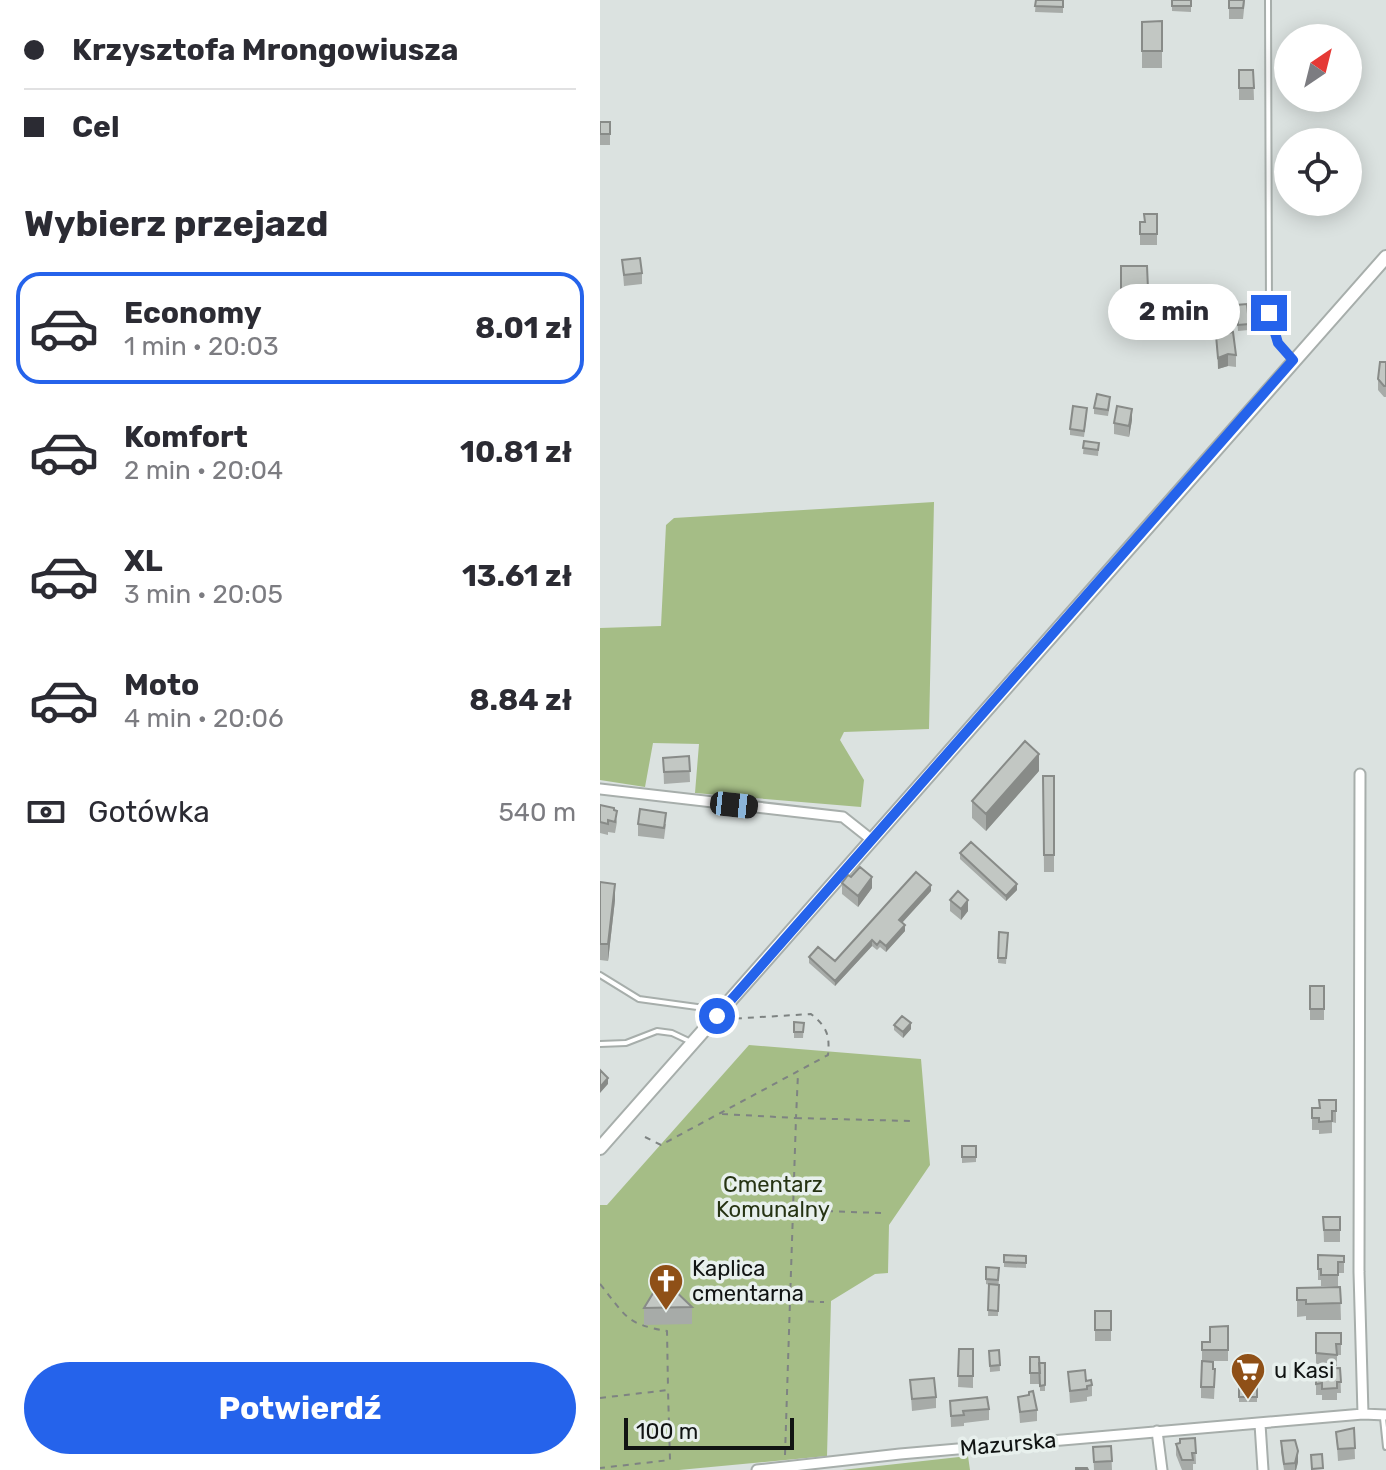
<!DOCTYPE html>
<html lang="pl">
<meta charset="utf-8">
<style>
body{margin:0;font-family:Rubik,sans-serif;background:#f2f2f3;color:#2b2b33;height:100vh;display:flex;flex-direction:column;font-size:30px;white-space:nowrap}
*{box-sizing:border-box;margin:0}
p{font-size:26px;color:#7c7c81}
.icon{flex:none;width:44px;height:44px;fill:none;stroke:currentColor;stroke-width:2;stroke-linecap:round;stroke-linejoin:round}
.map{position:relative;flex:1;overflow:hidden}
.panel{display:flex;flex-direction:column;background:#fff;width:600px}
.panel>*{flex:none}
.banner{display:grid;align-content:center;height:176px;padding:0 24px;background:#fff}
.needle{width:52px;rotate:35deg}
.controls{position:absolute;left:674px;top:24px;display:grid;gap:16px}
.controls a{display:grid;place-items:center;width:88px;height:88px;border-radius:50%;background:#fff;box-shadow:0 4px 20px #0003;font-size:40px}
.scale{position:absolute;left:24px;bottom:20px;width:170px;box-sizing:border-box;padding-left:8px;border:4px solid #111413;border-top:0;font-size:22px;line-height:28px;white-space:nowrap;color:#111413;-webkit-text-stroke:6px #e8f0ed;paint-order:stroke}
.end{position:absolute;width:36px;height:36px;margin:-18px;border:10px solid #2563eb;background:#fff;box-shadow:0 0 0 4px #fff}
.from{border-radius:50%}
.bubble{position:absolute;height:56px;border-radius:28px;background:#fff;box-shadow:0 4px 20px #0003;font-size:26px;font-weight:700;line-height:56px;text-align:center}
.car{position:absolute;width:24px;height:48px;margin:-24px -12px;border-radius:10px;box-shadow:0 0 6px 2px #0007;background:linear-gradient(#222 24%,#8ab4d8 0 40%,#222 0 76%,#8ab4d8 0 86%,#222 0)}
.banner b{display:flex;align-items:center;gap:28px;height:76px;font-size:30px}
.banner b+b{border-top:2px solid #e1e1e2}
.banner i{width:20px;height:20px;background:#2b2b33}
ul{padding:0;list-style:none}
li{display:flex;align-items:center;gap:24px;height:112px;margin:0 16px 12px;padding:0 8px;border:4px solid transparent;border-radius:24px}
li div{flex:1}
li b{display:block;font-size:30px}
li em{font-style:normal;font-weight:700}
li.active{border-color:#2563eb}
li>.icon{width:72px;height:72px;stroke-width:1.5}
h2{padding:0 24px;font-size:36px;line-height:96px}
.pay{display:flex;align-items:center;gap:20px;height:88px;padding:0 24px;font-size:30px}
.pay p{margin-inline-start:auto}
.primary-button{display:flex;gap:16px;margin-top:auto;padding:16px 24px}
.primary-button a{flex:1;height:92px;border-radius:48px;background:#2563eb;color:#fff;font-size:32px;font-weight:700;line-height:92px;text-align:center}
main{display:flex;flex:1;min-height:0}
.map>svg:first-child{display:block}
.green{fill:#a5bd86}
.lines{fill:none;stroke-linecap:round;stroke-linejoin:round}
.lane-casing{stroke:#a7aeab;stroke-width:8}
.street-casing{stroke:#a7aeab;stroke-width:13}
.secondary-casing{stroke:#a7aeab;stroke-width:16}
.path{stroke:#7e8382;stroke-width:2;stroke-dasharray:6 6;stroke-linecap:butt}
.lane{stroke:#fff;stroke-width:4}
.street{stroke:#fff;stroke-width:9}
.secondary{stroke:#fff;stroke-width:12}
.wall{fill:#a7aba8}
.shaded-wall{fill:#888b88}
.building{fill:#c2c7c3;stroke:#888b88;stroke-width:2}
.route{stroke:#2563eb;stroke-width:10}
.labels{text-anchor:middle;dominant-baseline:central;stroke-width:7;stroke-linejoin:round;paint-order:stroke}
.park-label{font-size:22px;fill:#263313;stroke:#e8f0ed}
.poi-label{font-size:22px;fill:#111413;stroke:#e8f0ed;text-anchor:start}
.street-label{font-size:22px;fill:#111413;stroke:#e8f0ed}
</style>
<main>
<section class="panel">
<div class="banner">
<b><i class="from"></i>Krzysztofa Mrongowiusza</b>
<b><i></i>Cel</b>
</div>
<h2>Wybierz przejazd</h2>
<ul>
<li class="active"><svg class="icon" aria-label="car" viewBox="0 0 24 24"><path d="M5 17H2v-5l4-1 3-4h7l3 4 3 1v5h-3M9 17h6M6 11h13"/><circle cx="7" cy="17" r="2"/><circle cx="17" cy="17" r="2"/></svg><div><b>Economy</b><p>1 min · 20:03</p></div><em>8.01 zł</em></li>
<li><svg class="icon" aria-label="car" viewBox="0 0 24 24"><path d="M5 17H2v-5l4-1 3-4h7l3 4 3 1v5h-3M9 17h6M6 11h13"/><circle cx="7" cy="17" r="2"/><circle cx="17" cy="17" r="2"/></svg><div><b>Komfort</b><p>2 min · 20:04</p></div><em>10.81 zł</em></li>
<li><svg class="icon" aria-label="car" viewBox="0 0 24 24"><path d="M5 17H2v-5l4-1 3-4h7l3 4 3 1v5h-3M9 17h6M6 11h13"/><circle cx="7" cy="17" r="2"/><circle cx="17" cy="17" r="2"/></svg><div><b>XL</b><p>3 min · 20:05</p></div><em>13.61 zł</em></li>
<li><svg class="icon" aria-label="car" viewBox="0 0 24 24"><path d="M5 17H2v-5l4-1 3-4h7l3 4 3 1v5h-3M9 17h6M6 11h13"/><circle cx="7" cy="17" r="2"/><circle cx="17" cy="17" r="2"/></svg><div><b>Moto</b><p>4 min · 20:06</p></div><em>8.84 zł</em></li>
</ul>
<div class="pay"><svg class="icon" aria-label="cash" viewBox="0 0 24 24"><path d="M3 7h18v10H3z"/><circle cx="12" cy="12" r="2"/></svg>Gotówka<p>540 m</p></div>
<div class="primary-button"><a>Potwierdź</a></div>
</section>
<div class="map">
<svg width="786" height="1470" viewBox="0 0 786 1470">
<rect width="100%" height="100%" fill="#dbe2e0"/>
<path class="green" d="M334 502 329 729 244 732 240 740 264 780 261 807 95 793 99 744 53 743 45 787 0 780V628L61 626 66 525 74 518Z
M149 1045 321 1059 330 1165 289 1225 288 1273 275 1274 231 1301 227 1456 79 1470H0V1205H7Z
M368 1456 370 1470H242Z"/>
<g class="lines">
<defs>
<path id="lane" d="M668 0 669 313 678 343 692 359
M0 975 39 999 119 1010
M0 1044 26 1043 57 1031 72 1033 91 1042
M783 1418 786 1447"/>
<path id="street" d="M760 774 759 1272 763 1414
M0 789 243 817 272 840
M660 1424 663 1470
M557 1431 562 1470
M157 1470 300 1454 763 1414 786 1415"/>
<path id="secondary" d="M0 1148 786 257"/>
</defs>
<use href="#lane" class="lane-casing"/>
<use href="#street" class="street-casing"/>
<use href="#secondary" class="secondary-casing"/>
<path class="path" d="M122 1114 196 1118 198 1074
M45 1137 61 1145 228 1055C230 1035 227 1027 211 1014L129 1019
M193 1211 190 1301 224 1302
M281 1213 193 1210 196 1118 310 1121
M0 1284C26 1316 25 1324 67 1331L68 1387
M0 1398 68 1390 70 1460 0 1468
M185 1455 190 1301"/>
<use href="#lane" class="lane"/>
<use href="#street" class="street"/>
<use href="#secondary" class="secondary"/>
</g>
<path class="wall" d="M436 0H463V13L435 12Z
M572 0H591V12L572 11Z
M629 0H645L643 19H629Z
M562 21V68H542V22Z
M639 70H653L654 100H639Z
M0 122H10V145H0Z
M557 214V245H540V222H545Z
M22 260 42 273V284L24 286Z
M521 266H547L548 295H521Z
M636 305 649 324V330L638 331Z
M616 335 636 355V367L628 366 618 369Z
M786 362V397H784L778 390V379Z
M510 402 508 416 494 414V408Z
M487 413 484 437 470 435V429Z
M532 420 529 437 514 434V423Z
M484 441 499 443 498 456 483 454Z
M89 756 90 782 64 784 63 758Z
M439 771 386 831 372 818V801Z
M443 776H454V872H444Z
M0 805 14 810 17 822 15 833 8 832V835L0 833Z
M38 824H66L64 839 38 836Z
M360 853 417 890 406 901 360 859Z
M251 877 272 888 258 907 242 894V883Z
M0 882 15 900 8 961 0 960Z
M331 891 302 923 305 931 286 952 280 947 277 950 272 946 235 986 209 963V957L235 961Z
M350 900 368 911 361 920 350 911Z
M399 932 408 933 406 964 398 963Z
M710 986H724V1020H710Z
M194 1022 204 1023 203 1038H194Z
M294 1025 311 1029 303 1038 294 1030Z
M736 1100V1123L732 1122V1133L719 1134V1130H712V1108H720Z
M362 1146H376V1162L362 1163Z
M723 1217H740V1242H724Z
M404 1255 426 1256V1268L404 1267Z
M718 1255 744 1256V1273H738V1286H721V1280H718Z
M386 1267 399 1268 398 1316H388L389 1285 386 1284Z
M740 1287 741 1320H706V1316L697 1317V1288Z
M92 1307V1324L44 1325V1308Z
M495 1311H511V1341H495Z
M628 1326V1361H602V1342H610Z
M716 1333H741V1355H737V1366L716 1364Z
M359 1349H373V1388L358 1387Z
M399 1350 400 1371 390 1372 389 1351Z
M430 1357 439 1363H445V1391H440V1381V1384H430Z
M740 1368 741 1393H737V1400H722V1395H716V1369Z
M613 1369 615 1380 614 1399 601 1398V1387Z
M468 1372 486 1381 492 1385V1396L487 1397V1401L470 1403Z
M310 1380 336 1397V1408L312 1411Z
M639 1386H657V1402H639Z
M429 1395 437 1410V1421L420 1423 418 1397Z
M350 1401 389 1409V1420L364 1423V1426L351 1427Z
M754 1428 755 1459 738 1461 736 1432Z
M595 1438 596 1464H593V1470H582L576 1455V1444Z
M681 1441 698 1462 696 1470H684L681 1452Z
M511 1446 512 1470H494L493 1447Z"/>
<path class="shaded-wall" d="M628 354V366L618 369V358Z
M532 409V420L529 437V426Z
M439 754V771L386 831V814Z
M272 877V888L258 907V896Z
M15 884V900L8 961V944Z
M417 884V890L406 901V896Z
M331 885V891L299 926V920Z
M368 900V911L361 920V909Z
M305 925V931L286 952V946Z
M272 940V946L235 986V981Z
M311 1023V1029L303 1038V1032Z
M8 1078V1084L0 1093V1087Z
M698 1451V1462L696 1470H695V1463Z"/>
<path class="building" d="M436 0H463V7L435 6Z
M572 0H591V6H572Z
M629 0H644L643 8H629Z
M562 21V51H542V22Z
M639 70H653L654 88H639Z
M0 122H10V134H0Z
M544 214H557V234H540V222H545Z
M40 258 42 273 24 275 22 260Z
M521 266H547L548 289H521Z
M647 304 649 324 638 325 636 305Z
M633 332 636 355 628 354 618 358 616 335Z
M780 362H786V386H784L778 379Z
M497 394 510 397 508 410 494 408Z
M473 406 487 408 484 431 470 429Z
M517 406 532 409 529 426 514 423Z
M484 441 499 443 498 450 483 448Z
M425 741 439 754 386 814 372 801Z
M89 756 90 771 64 772 63 758Z
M443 776H454V855H444Z
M0 805 14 808V810L17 811 15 822 8 820V824L0 822Z
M40 809 66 813 64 828 38 824Z
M371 842 417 884 406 896 360 853Z
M260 867 272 877 258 896 242 883 248 875 251 877Z
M316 872 331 885 299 920 305 925 286 946 280 941 277 945 272 940 235 981 209 957 218 947 235 961Z
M0 882 15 884 8 944H0Z
M358 891 368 900 361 909 350 900Z
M399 932 408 933 406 958H398Z
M710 986H724V1009H710Z
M302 1016 311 1023 303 1032 294 1025Z
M194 1022 204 1023 203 1032H194Z
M0 1070 8 1078 0 1087Z
M719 1100H736V1111H732V1121L719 1122V1118H712V1108H720Z
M362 1146H376V1157H362Z
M723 1217H740V1230H724Z
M404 1255 426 1256V1263L404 1262Z
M718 1255 744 1256V1262H738V1275H721V1269H718Z
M386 1267 399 1268 398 1280 386 1279Z
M68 1284 92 1307 44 1308 58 1285 62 1288Z
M389 1284 399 1285 398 1311 388 1310Z
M740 1287 741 1303 706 1304V1300H697V1288Z
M495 1311H511V1330H495Z
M628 1326V1350H602V1342H610V1327Z
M716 1333H741V1344H736L737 1355 716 1353Z
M359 1349H373V1376H358Z
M399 1350 400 1365 390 1366 389 1351Z
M430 1357H439L440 1373H430Z
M602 1361 613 1362V1369H615L614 1387H601Z
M439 1363H445V1385L440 1386Z
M740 1368 741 1382H737V1388L722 1389V1383L716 1384V1369Z
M485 1370 486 1381 491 1380 492 1385 487 1386V1389L470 1391 468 1372Z
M334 1378 336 1397 312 1399 310 1380Z
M639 1386H657V1397H639Z
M433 1391 437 1410 420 1412 418 1397 429 1395V1392Z
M387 1397 389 1409 363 1411 364 1415 351 1416 350 1401Z
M754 1428 755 1448 738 1449 736 1432Z
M595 1438 596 1453H592L593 1460H582L576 1444 580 1443V1439Z
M695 1440 698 1451 695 1463 684 1464 681 1441Z
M511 1446 512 1461 494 1462 493 1447Z
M722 1454 723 1468 712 1469 711 1455Z
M476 1468H487L488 1470H476Z"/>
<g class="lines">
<path class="route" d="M117 1016 693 360 678 343 669 313"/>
</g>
<defs>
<symbol id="church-pin" viewBox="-11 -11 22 30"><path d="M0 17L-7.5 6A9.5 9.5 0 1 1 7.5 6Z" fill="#8f5017" stroke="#e8f0ed"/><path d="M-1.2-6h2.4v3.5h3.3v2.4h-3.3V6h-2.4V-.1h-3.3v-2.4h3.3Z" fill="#fff"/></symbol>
<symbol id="supermarket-pin" viewBox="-11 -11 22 30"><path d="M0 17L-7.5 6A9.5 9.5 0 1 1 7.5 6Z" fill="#8f5017" stroke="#e8f0ed"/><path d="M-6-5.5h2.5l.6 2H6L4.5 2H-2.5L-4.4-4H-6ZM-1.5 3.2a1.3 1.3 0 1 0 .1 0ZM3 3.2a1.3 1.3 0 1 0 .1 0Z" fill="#fff"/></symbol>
</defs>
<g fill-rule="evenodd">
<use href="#church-pin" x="46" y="1261" width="40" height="54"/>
<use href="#supermarket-pin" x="628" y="1350" width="40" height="54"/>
</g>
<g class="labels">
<g class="park-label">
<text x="173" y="1184">Cmentarz<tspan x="173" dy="25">Komunalny</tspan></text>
</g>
<g class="poi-label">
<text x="92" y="1268">Kaplica<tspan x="92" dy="25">cmentarna</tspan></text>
<text x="674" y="1370">u Kasi</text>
</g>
<g class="street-label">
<text transform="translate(408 1444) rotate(-5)">Mazurska</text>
</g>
</g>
</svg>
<div class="controls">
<a><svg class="needle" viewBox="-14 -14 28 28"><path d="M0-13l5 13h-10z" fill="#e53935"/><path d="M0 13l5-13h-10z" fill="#7c7c81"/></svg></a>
<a><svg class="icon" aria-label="locate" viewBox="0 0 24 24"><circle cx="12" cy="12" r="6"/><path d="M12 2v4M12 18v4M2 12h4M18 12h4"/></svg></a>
</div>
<div class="scale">100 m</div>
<i class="end from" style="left:117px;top:1016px"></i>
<i class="end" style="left:669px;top:313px"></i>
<div class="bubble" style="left:508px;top:284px;width:132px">2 min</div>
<i class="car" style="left:134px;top:805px;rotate:96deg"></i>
</div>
</main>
